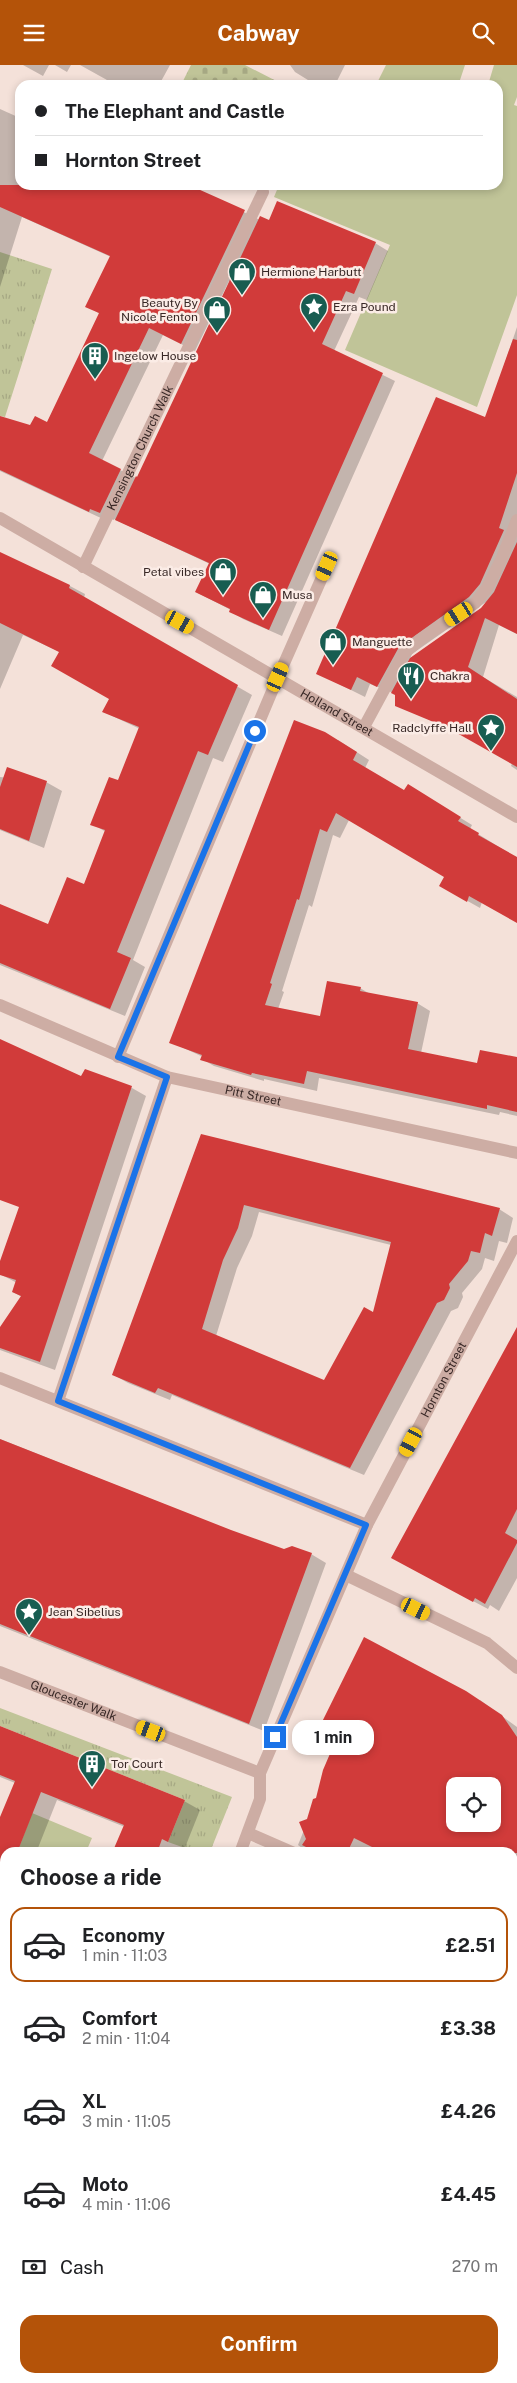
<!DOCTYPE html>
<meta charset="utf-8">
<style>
body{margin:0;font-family:"Public Sans",sans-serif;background:#f6f6f6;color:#202124;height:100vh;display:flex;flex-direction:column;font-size:19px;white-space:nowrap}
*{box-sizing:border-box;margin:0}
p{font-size:16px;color:#757577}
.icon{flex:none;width:28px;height:28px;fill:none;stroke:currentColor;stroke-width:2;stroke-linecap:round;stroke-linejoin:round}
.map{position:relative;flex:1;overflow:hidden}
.details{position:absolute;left:0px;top:1782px;width:518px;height:536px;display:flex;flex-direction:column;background:#fff;border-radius:15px 15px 0 0;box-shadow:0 2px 8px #0003}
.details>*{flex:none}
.top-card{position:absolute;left:15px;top:15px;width:488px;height:110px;border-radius:15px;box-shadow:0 2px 8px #0003;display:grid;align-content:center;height:110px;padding:0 20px;background:#fff}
.controls{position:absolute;left:446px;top:1712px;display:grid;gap:10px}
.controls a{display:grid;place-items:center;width:55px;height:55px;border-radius:10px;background:#fff;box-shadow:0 2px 8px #0003;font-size:25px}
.end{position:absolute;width:22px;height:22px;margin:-11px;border:6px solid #1a73e8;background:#fff;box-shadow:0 0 0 2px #fff}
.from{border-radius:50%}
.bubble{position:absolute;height:35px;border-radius:15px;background:#fff;box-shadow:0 2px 8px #0003;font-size:16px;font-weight:700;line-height:35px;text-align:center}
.car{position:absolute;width:15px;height:30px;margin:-15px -8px;border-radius:6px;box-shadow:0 0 4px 1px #0007;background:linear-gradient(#f5c518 24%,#345 0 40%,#f5c518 0 76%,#345 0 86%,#f5c518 0)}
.top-card b{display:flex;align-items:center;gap:18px;height:48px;font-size:19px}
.top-card b+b{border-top:1px solid #e0e0e0}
.top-card i{width:12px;height:12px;background:#202124}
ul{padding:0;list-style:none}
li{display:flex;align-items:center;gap:15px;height:75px;margin:0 10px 8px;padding:0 10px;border:2px solid transparent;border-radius:15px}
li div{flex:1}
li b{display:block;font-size:19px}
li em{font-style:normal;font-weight:700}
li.selected{border-color:#b45309}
li>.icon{width:45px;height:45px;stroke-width:1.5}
h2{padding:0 20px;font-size:22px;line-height:60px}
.pay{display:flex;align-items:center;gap:12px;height:55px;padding:0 20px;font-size:19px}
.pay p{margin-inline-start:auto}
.cta{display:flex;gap:10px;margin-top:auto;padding:10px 20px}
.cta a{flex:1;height:58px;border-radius:15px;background:#b45309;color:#fff;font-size:20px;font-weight:700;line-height:58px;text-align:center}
header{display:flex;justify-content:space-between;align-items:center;height:65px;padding:0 20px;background:#b45309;color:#fff;font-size:22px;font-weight:700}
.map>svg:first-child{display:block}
.grass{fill:url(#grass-tufts)}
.cemetery{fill:url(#cemetery-stones)}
.green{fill:#c0c498}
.shadow{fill:#0003;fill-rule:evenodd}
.building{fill:#d13b3a;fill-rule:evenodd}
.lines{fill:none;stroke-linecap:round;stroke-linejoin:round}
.minor{stroke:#cdada4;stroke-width:12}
.route{stroke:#1a73e8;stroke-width:6}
.labels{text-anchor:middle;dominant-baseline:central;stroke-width:5;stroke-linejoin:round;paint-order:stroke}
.poi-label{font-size:12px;fill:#382826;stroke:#fbece6;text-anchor:start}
.street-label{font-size:12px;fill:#382826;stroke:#fbece6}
</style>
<header><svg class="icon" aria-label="menu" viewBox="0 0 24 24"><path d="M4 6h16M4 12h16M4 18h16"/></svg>Cabway<svg class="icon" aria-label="search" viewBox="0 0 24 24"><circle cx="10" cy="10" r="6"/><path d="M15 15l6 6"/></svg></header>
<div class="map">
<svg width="517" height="2318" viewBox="0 0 517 2318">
<defs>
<pattern id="grass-tufts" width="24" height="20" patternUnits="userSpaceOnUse" patternTransform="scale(1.25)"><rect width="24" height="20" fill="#c0c498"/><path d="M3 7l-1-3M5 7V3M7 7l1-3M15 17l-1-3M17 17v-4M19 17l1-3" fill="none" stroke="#a6a883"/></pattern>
<pattern id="cemetery-stones" width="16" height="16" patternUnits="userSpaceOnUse" patternTransform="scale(1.25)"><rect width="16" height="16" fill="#c0c498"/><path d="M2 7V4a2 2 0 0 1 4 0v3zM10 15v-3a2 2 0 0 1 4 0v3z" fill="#a6a883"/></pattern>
</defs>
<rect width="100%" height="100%" fill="#f4e1d9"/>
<path class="grass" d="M0 187 52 204 5 352 0 351Z
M0 1643 232 1732 210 1787H196L168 1777 185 1735 0 1661Z"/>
<path class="cemetery" d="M191 0H245L284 20H181Z"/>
<path class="green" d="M386 0H465L460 15H453L445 20H376Z
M494 0H517V32L514 40 517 41V230L477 342 345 285 390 180 274 132 279 120H498V20H488Z
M32 1748 92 1773 86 1787 17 1788Z
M0 2010 5 2012V2069L0 2067Z
M513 2181 517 2183V2318H491L481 2314H512Z"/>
<path class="shadow" d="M23 0H49L43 11Z
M55 0H71L67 7Z
M80 0H170L159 20H116Z
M290 0H345L335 20H316L295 7Z
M0 44 20 53V120H176L194 123 260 155 375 178 388 186 367 235 359 232 334 286 395 316 282 571 243 554 230 546 231 545 196 527 210 499 114 454V455L104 451 103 454 0 406V352L31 362 47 358 100 249 87 241 111 192 22 152 0 222ZM229 216 231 217 138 414 102 396 163 270 195 286Z
M517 262V569L499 560 483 612 517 632V705L511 701 512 698 464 670 396 640V629L391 627 370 619 365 632 317 608 486 354ZM486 537 481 546 409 596 412 589Z
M0 488 70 521 85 529 84 533 252 630 223 697 213 693 133 895 145 902 125 951 0 900V847L48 860 84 820 106 767 92 759 110 740 140 664 104 647 111 634 60 587 23 570 0 624Z
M338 675 369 695 365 703 404 726 420 728 472 760 470 764 517 793V857L482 837 480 843 441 821 446 812 349 755 340 773 333 770 312 842 309 840 282 926 284 927 278 944 321 952 360 923 370 929 417 938 430 946 421 988 478 1000 517 994V1051L500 1047 499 1050 319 1013 317 1026 264 1014V1016L214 1001 202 994 203 992 171 977Z
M0 712 46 717 62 726 44 783 0 765Z
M0 975 82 1012 85 1005 132 1023 146 1031 55 1305 0 1285V1263L22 1232 13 1227 17 1218 0 1209V1200L54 1047 0 1133Z
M201 1070 499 1144 513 1153 507 1178 499 1176 494 1196 485 1193 482 1204 462 1228 463 1232 458 1243 451 1246 364 1410 172 1330 170 1335 128 1318 114 1310ZM259 1147 391 1180 374 1249 325 1317 216 1271 237 1203 252 1171Z
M517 1265V1513L499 1546 490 1540 488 1544 407 1501Z
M0 1374 231 1466 284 1486 311 1489 326 1498 264 1666 0 1561Z
M480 1635 517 1662V1881L512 1878V1788H302V1783L298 1780 308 1755ZM455 1721H492V1759H455Z
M0 1663 184 1736 200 1745 184 1785 178 1782 176 1788H113L125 1762 57 1735 36 1788H5V1805L0 1802V1756L15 1718 0 1712Z
M517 1930V2074L512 2072V1936Z
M5 2084V2196L0 2194V2095Z
M0 2292 5 2294V2314H50L60 2318H0Z
M368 2314H478L488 2318H369Z"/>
<path class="building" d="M0 120H189L245 145 181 279 149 263 89 388 121 404 100 448 90 444 89 447 0 405V351L30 360 35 351 47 357 99 248 85 242 110 191 0 142Z
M277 136 376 177 354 229 346 226 322 279 383 308 269 565 229 547 230 544 195 527 209 498 115 455 136 411 137 412 260 151 269 155Z
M513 274 517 275V408L499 463 504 465 480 519 469 532 399 582 377 622 357 612 351 625 316 609 436 332 485 352Z
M517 477V569L485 553 468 602 517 634V702L448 663 395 641V630L391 628 410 593 481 543 494 527Z
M0 487 70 520 69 523 238 620 208 690 198 686 117 887 131 893 110 944 0 898V839L48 859 67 812 84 819 105 765 90 760 109 712 118 715 139 662 102 647 109 634 51 601 59 587 0 558Z
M294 655 325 667 357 687 353 695 404 725 408 719 461 752 458 756 479 768 478 770 517 792V858L469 831 467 837 439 821 444 812 336 748 327 767 320 764 299 835 297 834 270 918 272 919 265 940 320 951 327 916 361 922 360 926 418 937 408 984 477 998 480 985 517 992V1047L487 1040V1044L307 1006 304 1019 252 1008 251 1010 200 995 202 990 169 978Z
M7 702 47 716 29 776 0 764V722Z
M0 974 81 1011 85 1004 132 1021 40 1297 0 1283V1262L21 1231 12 1227 16 1215 0 1210V1196L19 1142 0 1135Z
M201 1069 500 1143 492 1171 485 1168 480 1188 471 1186 468 1196 449 1219 450 1223 444 1235 437 1238 350 1403 158 1323 155 1328 112 1310ZM244 1140 391 1177 373 1247 364 1242 324 1315 202 1264 223 1195 238 1163Z
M517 1262V1444L505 1468 517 1475V1478L485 1539 475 1533 473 1537 391 1493Z
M0 1374 231 1465 284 1484 292 1481 312 1488 249 1659 0 1559Z
M364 1572 466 1626 502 1650 517 1672V1788H384L354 1773 347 1788H318L302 1780 306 1774 299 1757 307 1754 313 1734 316 1733 323 1705 338 1670 320 1661ZM455 1721H492V1759H455Z
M0 1661 185 1735 168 1777 162 1774 157 1788H112L124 1760 41 1727 17 1788H5V1816L0 1825V1752L15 1716 0 1710Z"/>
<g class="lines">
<g class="minor">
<path id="s1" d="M0 453 517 752"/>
<path id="s2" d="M83 502 263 127"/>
<path d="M364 662 404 588 421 574 475 538 487 523 501 495 517 455"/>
<path id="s3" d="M0 940 167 1012 517 1088"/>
<path d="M118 992 278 612 327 501"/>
<path d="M0 1313 367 1460"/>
<path d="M58 1336 167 1012"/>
<path d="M346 1510 487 1578 517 1603"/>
<path id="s4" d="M0 1607 260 1708"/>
<path d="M248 1768 294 1788"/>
<path id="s5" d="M240 1788 260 1734V1708L367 1460 517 1176"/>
<path d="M512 2152 517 2154"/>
<path d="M0 2224 5 2226"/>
<path d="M207 2314 217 2318"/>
</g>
</g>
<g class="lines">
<path class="route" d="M255 666 118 992 167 1012 58 1336 366 1460 275 1672"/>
</g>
<defs>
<symbol id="shop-pin" viewBox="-11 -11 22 30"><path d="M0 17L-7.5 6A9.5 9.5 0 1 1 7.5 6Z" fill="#185d51" stroke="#fbece6"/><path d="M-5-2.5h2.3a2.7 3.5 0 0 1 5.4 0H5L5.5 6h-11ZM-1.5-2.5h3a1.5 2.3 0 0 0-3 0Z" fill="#fff"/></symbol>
<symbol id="sight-pin" viewBox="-11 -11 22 30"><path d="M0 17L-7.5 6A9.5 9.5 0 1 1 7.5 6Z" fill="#185d51" stroke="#fbece6"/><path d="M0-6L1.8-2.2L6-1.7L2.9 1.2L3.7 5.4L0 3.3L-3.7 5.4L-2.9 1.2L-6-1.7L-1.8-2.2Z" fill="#fff"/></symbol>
<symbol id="building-pin" viewBox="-11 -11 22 30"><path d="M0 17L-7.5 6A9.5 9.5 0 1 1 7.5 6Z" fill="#185d51" stroke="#fbece6"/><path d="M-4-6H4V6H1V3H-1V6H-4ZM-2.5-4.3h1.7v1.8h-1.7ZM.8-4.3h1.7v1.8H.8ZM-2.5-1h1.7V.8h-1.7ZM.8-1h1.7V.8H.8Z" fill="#fff"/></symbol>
<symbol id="restaurant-pin" viewBox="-11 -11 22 30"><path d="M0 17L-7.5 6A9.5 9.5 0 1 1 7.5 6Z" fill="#185d51" stroke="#fbece6"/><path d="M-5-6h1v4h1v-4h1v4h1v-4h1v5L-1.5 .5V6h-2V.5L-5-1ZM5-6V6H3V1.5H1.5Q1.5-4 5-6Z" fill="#fff"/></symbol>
</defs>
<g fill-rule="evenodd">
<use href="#shop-pin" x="226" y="191" width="32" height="43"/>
<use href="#sight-pin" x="298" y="226" width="32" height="43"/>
<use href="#shop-pin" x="201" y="229" width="32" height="43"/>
<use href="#building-pin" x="79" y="275" width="32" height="43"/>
<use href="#shop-pin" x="207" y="491" width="32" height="43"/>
<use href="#shop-pin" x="247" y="514" width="32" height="43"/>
<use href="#shop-pin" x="317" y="561" width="32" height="43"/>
<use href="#restaurant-pin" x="395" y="595" width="32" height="43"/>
<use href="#sight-pin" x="475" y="647" width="32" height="43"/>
<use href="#sight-pin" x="13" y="1531" width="32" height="43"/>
<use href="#building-pin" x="76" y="1683" width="32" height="43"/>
</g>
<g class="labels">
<g class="poi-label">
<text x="261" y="207">Hermione Harbutt</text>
<text x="198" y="238" text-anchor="end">Beauty By<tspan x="198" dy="14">Nicole Fenton</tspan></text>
<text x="333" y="242">Ezra Pound</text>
<text x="114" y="291">Ingelow House</text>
<text x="204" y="507" text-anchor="end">Petal vibes</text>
<text x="282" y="530">Musa</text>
<text x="352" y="577">Manguette</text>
<text x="430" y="611">Chakra</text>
<text x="472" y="663" text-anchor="end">Radclyffe Hall</text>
<text x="48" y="1547">Jean Sibelius</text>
<text x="111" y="1699">Tor Court</text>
</g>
<g class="street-label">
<text stroke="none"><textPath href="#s2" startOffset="132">Kensington Church Walk</textPath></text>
<text stroke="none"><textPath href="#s1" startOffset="389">Holland Street</textPath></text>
<text stroke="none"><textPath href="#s3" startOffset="270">Pitt Street</textPath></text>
<text stroke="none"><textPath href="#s5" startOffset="518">Hornton Street</textPath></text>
<text stroke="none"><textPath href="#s4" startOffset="79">Gloucester Walk</textPath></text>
</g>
</g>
</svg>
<div class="controls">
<a><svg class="icon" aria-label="locate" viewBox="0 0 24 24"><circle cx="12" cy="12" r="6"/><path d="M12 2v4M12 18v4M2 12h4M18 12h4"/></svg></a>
</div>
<i class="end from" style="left:255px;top:666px"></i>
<i class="end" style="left:275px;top:1672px"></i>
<div class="bubble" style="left:292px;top:1655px;width:82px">1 min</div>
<i class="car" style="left:327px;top:501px;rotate:204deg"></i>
<i class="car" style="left:459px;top:549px;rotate:237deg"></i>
<i class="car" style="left:180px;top:557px;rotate:119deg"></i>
<i class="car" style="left:278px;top:612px;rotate:24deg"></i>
<i class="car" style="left:411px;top:1377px;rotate:208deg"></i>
<i class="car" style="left:416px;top:1544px;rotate:116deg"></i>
<i class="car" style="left:151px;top:1666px;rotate:291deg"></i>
<div class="top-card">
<b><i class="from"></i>The Elephant and Castle</b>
<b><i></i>Hornton Street</b>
</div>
<section class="details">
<h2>Choose a ride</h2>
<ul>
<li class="selected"><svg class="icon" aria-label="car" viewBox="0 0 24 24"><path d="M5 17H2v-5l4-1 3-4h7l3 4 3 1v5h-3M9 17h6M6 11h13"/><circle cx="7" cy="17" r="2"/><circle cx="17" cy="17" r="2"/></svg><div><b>Economy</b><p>1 min · 11:03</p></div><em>£2.51</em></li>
<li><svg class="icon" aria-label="car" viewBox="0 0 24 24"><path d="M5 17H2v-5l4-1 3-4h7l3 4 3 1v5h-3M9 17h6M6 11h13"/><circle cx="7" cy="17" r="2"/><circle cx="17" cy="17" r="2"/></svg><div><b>Comfort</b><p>2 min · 11:04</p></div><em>£3.38</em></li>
<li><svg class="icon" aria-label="car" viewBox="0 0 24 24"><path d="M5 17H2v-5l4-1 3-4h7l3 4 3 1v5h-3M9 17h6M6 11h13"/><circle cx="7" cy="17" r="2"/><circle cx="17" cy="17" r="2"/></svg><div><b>XL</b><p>3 min · 11:05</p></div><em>£4.26</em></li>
<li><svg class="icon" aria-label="car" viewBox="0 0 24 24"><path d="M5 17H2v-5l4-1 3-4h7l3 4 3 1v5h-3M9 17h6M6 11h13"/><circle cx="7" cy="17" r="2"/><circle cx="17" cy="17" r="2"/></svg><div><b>Moto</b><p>4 min · 11:06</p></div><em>£4.45</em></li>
</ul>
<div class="pay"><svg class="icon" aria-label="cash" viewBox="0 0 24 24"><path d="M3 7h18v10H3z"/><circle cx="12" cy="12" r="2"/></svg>Cash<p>270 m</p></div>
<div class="cta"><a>Confirm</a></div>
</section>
</div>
